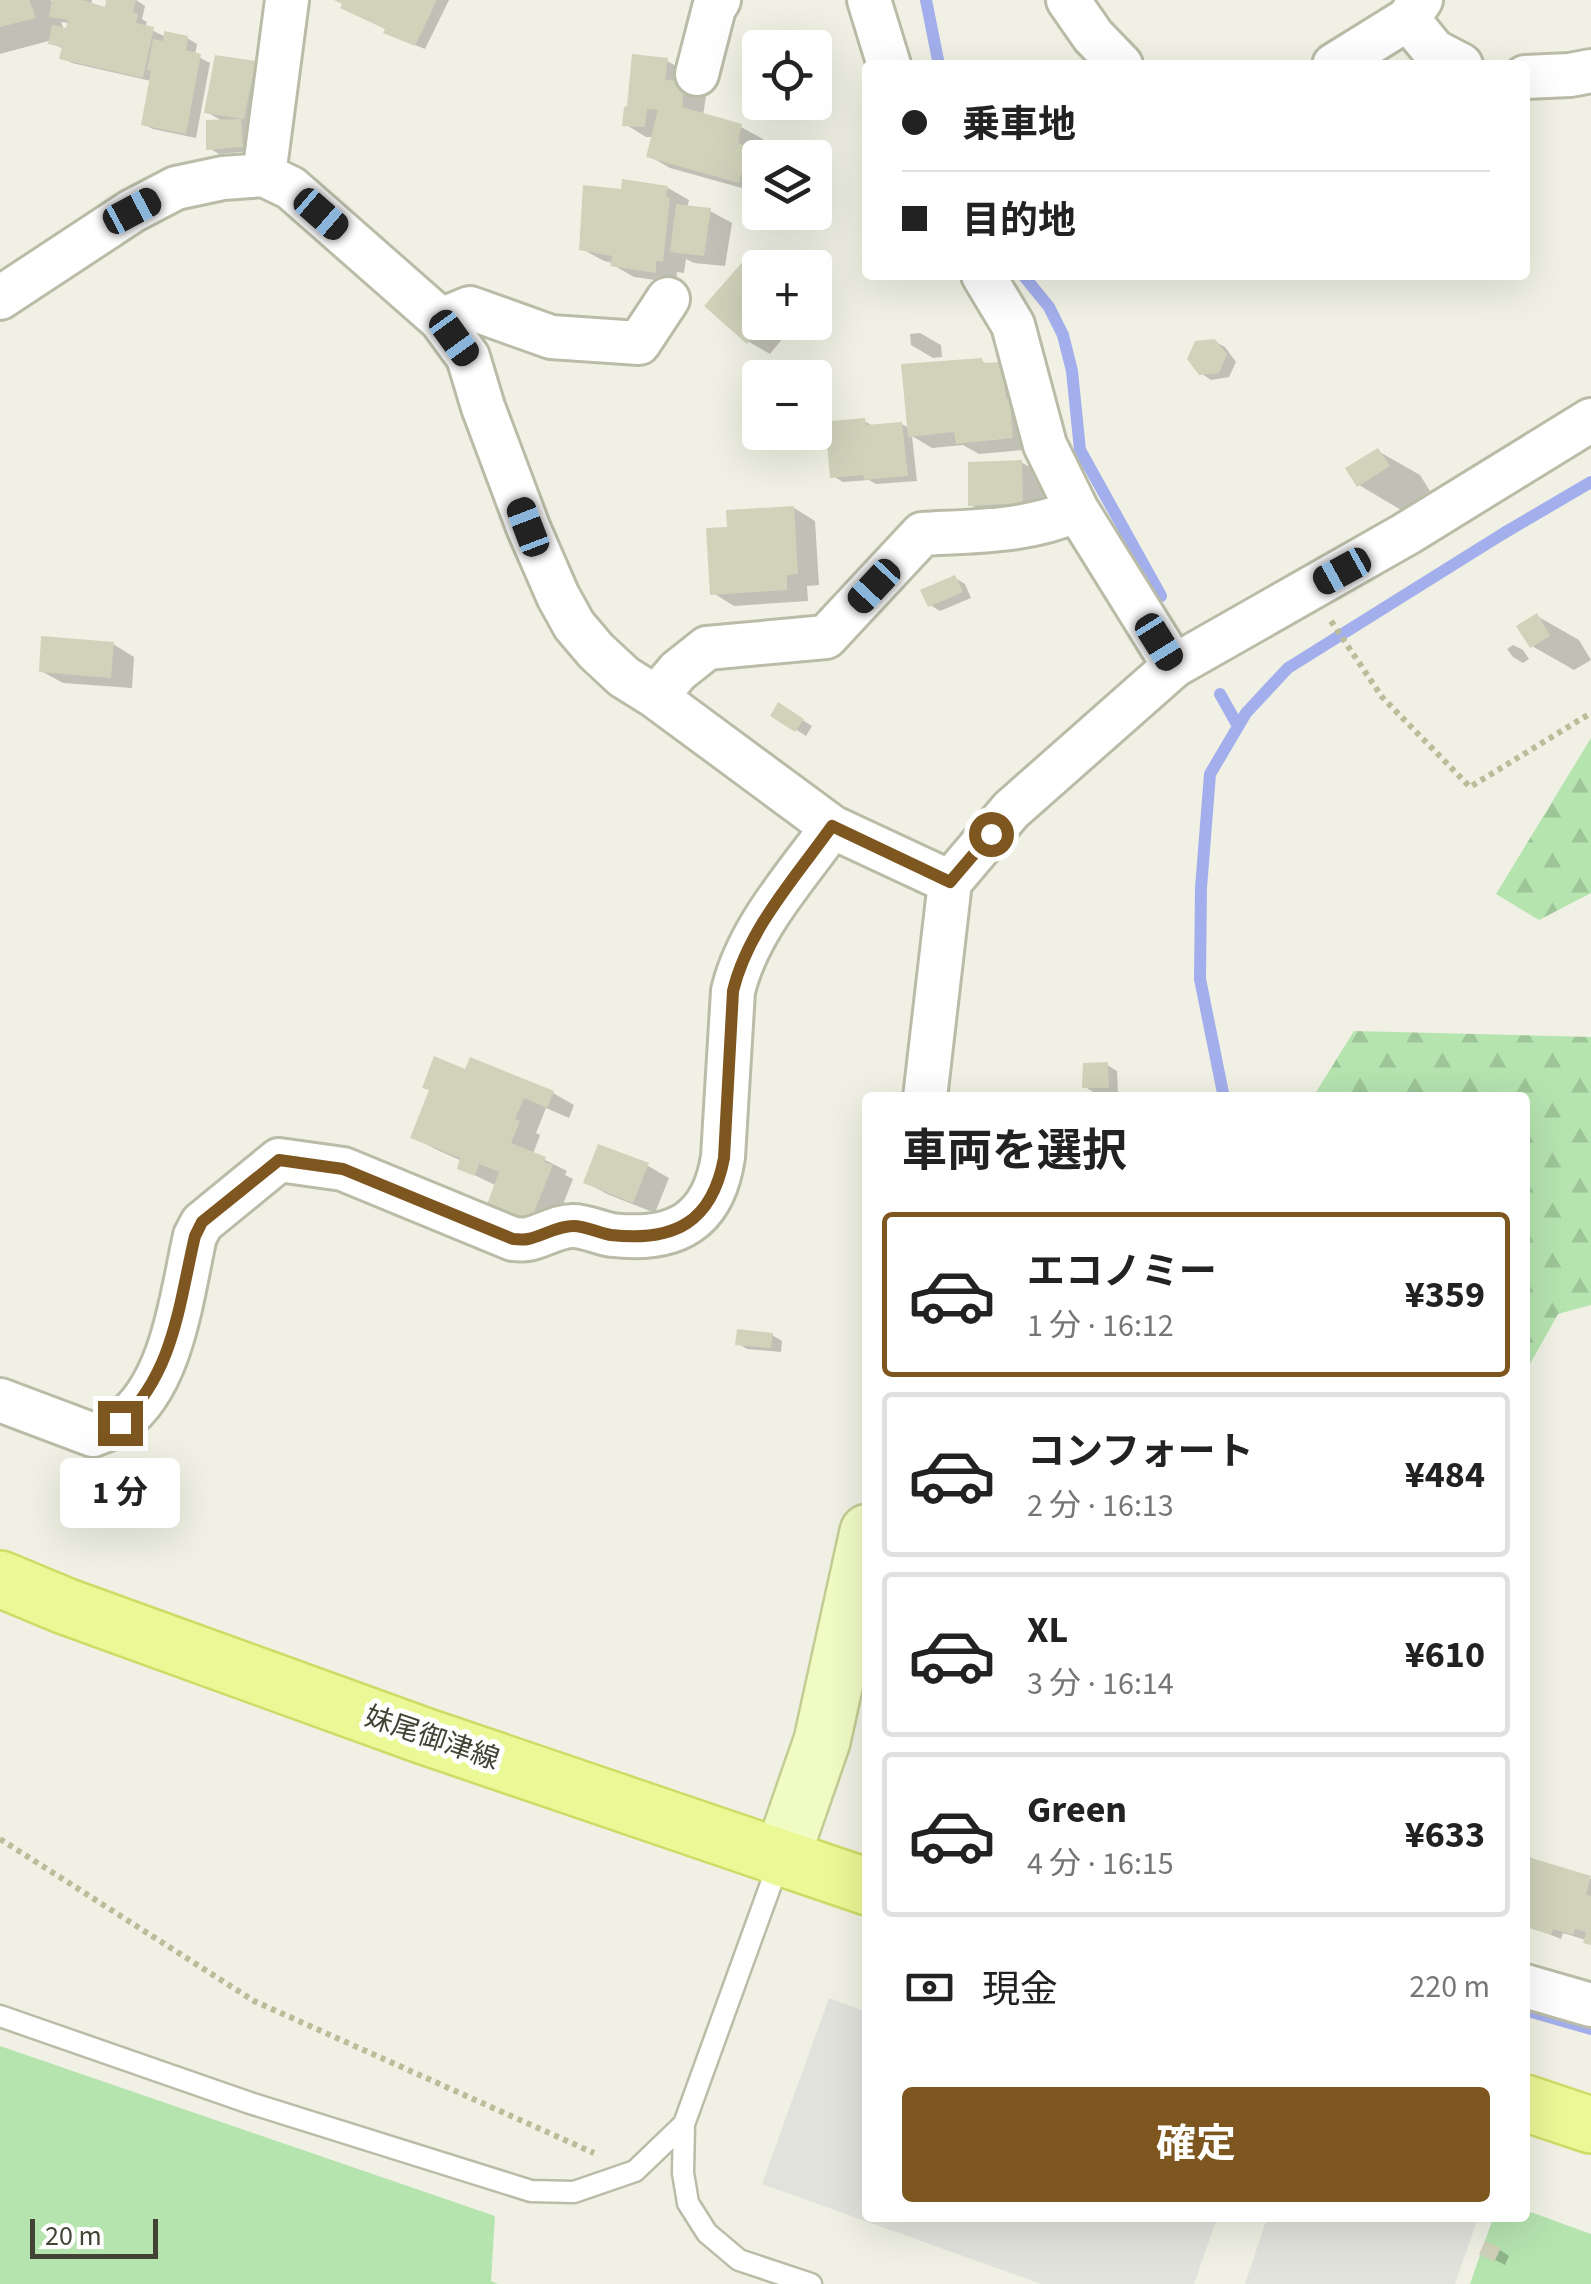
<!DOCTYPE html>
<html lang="ja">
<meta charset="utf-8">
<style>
body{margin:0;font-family:"Source Sans 3","Noto Sans JP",sans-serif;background:#f2f2f2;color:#222;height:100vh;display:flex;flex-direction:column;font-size:38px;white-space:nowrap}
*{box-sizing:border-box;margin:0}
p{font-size:32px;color:#767676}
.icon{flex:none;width:55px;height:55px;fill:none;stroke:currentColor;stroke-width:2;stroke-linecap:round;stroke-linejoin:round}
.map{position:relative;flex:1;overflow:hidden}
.panel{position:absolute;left:862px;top:1092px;width:668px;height:1130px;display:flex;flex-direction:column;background:#fff;border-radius:10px;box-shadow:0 10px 40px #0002}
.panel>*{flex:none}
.top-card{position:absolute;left:862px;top:60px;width:668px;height:220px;border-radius:10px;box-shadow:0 10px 40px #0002;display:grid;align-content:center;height:220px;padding:0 40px;background:#fff}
.tools{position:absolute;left:742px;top:30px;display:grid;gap:20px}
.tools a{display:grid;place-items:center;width:90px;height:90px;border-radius:10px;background:#fff;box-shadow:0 10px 40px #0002;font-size:50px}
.scale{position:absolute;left:30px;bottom:25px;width:128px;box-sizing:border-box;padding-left:10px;border:5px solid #424334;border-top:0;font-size:28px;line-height:35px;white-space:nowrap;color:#424334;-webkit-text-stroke:8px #fff;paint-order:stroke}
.end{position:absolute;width:45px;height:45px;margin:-22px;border:12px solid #7e5620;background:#fff;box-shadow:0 0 0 5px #fff}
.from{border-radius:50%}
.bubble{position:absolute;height:70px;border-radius:10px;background:#fff;box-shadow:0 10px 40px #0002;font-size:32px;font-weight:700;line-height:70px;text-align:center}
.car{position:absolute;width:30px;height:60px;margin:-30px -15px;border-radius:12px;box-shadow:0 0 8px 2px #0007;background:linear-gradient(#222 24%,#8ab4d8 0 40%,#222 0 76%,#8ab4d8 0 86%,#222 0)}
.top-card b{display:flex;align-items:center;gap:35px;height:95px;font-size:38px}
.top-card b+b{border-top:2px solid #e0e0e0}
.top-card i{width:25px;height:25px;background:#222}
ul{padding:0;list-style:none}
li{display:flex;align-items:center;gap:30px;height:165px;margin:0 20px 15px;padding:0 20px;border:5px solid #e0e0e0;border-radius:10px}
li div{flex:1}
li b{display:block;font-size:38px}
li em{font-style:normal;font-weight:700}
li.selected{border-color:#7e5620}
li>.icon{width:90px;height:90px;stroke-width:1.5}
h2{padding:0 40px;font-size:45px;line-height:120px}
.pay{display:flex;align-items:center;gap:25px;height:110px;padding:0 40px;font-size:38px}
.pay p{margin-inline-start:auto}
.action{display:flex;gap:20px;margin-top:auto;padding:20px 40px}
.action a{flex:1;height:115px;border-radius:10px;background:#7e5620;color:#fff;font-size:40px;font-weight:700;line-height:115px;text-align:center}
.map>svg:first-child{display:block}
.green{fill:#b5e4af}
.forest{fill:url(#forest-firs)}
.parking{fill:#e2e2dc}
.shadow{fill:#0003;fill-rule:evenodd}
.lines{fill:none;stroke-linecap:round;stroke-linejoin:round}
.stream{stroke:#a3afec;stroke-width:12}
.building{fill:#d1d2ba}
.lane-casing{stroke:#babca7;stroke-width:25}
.street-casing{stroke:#babca7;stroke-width:48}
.secondary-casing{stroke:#c3cc93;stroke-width:60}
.primary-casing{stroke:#cedc67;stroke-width:60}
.path{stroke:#babd99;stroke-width:6;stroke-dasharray:5 5;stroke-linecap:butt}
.lane{stroke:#fff;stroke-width:20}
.street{stroke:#fff;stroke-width:42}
.secondary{stroke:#f1fbc4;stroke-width:55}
.primary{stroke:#ebf896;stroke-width:55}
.route{stroke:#7e5620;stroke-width:12}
.labels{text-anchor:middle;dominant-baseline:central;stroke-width:10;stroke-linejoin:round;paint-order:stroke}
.street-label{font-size:28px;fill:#424334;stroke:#fff}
</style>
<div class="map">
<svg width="1591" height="2284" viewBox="0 0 1591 2284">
<defs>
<pattern id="forest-firs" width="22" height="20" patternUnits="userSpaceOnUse" patternTransform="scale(2.5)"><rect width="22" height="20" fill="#b5e4af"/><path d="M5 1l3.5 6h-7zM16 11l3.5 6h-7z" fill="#9dc597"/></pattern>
</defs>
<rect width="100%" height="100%" fill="#f0f1e4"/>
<path class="green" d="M0 2046 495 2216 491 2281 498 2284H0Z
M1525 2210 1591 2234V2284H1470L1493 2218H1525Z"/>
<path class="forest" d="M1591 738V893L1539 920 1496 894Z
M1354 1031 1591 1037V1305L1558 1314 1525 1373V1098L1313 1097Z"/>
<path class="parking" d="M829 1998 867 2012 868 2218H1217L1194 2284H1041L762 2184Z
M1267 2218H1478L1455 2284H1245Z"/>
<path class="shadow" d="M0 0H50L54 2V0H92L91 6 107 10 109 0H136L145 6 142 19 147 22 145 27 166 37 187 38 197 44 195 55 210 63 196 138 153 129 143 124 151 81 72 63 62 58 64 49 51 43 52 40 0 54ZM61 22 70 23 67 37Z
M338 0H449L425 49 396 37 387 29Z
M667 61 689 73 687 85 706 96 703 116 741 127 763 139 759 155 763 158H760V193L670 168 649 156 654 137H646L625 124Z
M255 64 265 69 252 151 219 154 209 148 224 122 207 112Z
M624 182 668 188 689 200 687 208 710 211 732 223 725 266 694 263 686 259 684 273 677 272 676 283 634 277 613 265V263L604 261 582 249 624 192Z
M746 262 760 271V322H796L770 354 749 342Z
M920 333 941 345 942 357 933 358 911 345 910 334Z
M1214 341 1225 347 1236 362 1229 377 1211 380 1201 373Z
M981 361 989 365 1002 364 1034 449 979 454 963 445 932 448 912 436 917 481 876 484 869 480 843 482 833 476 864 421 875 427 902 424 910 429Z
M1378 451 1420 475 1430 491 1401 510 1359 485Z
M1021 462 1043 475 1044 514 992 517 971 505Z
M794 508 815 521 819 585 807 586 808 601 734 606 713 593 730 529Z
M955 578 965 584 971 598 940 611 930 605Z
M1537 616 1579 640 1591 660 1574 670 1532 646Z
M113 644 134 657 132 688 63 683 41 671Z
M1513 645 1523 650 1529 659 1523 663 1513 657 1507 649Z
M779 705 812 726 806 736 773 715Z
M1107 1065 1117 1071 1118 1093H1095L1085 1087Z
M467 1072 553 1093 574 1105 569 1118 546 1108 536 1133 540 1135 533 1154 567 1171 565 1175 573 1179 550 1237 497 1186 460 1168 462 1161 435 1149 414 1137Z
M648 1166 669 1178 655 1213 607 1194 586 1182Z
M772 1335 782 1341 781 1352 747 1349 737 1343Z
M1525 1858 1591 1879V1945L1586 1940 1563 1933 1561 1939 1529 1926 1530 1920 1525 1919Z
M1500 2250 1509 2256 1505 2265 1482 2253Z"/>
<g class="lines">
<path class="stream" d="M926 0 939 65
M1023 275 1049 307 1063 335 1072 371 1080 450 1161 596
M1220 694 1238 726
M1224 1098 1200 979 1201 888 1210 774 1246 713 1288 668 1504 533 1591 482
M1525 2010 1591 2029"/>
</g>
<path class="building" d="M0 0H29L36 18 0 27Z
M52 0H82L105 7 106 0H136L133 12 138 14 136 23 154 27 143 78 59 59 62 47 48 44 52 25 66 28 68 20 49 17Z
M334 0H437L415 46 383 33 385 29 340 8 342 4Z
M164 31 188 36 186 50 201 54 186 134 141 125 151 71 147 70 153 39 163 41Z
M632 54 668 58 665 80 685 81 682 107 742 124 738 143 748 146 739 183 646 157 658 110 647 109 645 127 622 126 624 107 627 106Z
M215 55 256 61 244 119 204 113Z
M241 119 243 147 206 150V120Z
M622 179 668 186 666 197 670 198 663 262 656 261V273L610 266 612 256 579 250 583 185 621 189Z
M676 204 711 208 704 256 670 252Z
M745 259 760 272V322H765L747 344 704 306Z
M1215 339 1227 354 1219 373 1199 375 1187 359 1195 341Z
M982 358 983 363 1002 362 1006 399H1010L1013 438 956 444 954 432 908 437 901 364Z
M865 418 866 425 902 422 908 476 864 480 863 475 830 478 826 432H831L830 421Z
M1378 448 1390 466 1357 487 1345 468Z
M1022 460 1023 503 968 506V462Z
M794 506 798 574 787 575V590L710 595 706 528 727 527 726 510Z
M955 575 963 592 928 607 920 590Z
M1537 613 1550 636 1530 648 1516 626Z
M41 636 114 642 111 678 39 672Z
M778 702 804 719 795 732 770 716Z
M434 1056 465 1069 470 1057 554 1091 547 1108 524 1098 515 1119 520 1121 511 1143 546 1157 544 1162 553 1165 528 1227 485 1210 499 1172 479 1164 475 1176 457 1169 460 1158 410 1138 429 1090 422 1088Z
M1108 1062 1109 1088H1082L1083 1063Z
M598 1144 649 1163 633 1203 583 1183Z
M737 1329 773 1333 771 1348 735 1345Z
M1525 1856 1591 1876 1586 1895 1591 1896V1945L1583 1943 1586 1932 1575 1929 1573 1935 1553 1929 1551 1935 1526 1927 1528 1919 1525 1918Z
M1485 2241 1501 2248 1494 2262 1479 2254Z"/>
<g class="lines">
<defs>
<path id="lane" d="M0 2016 250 2103 531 2191 574 2192 635 2171 684 2124 779 1862
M684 2124 683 2173 688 2203 707 2233 739 2260 811 2284"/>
<path id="street" d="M869 0 889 65
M1068 0 1093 36 1121 65
M1408 19 1434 51 1461 65
M1334 65 1408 19 1421 0
M697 74 714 8 719 0
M1525 77 1570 75 1591 71
M264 175 287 0
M983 275 1013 325 1045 445 1077 510 1174 666
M0 298 132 211 176 188 223 178 264 175 291 188 441 320 468 357 483 407 528 527 558 596 574 625 596 651 624 677 656 697 832 827 950 882
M441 320 470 308 551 337 639 343 668 299
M656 697 678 671 707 648 826 637 922 534C975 531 1028 532 1077 510
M925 1098 950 882 1011 810 1174 666 1406 534 1591 420
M0 1400 93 1435C102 1431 113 1428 121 1422 173 1385 182 1293 195 1236L202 1223 279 1160 343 1169 513 1239C518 1239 523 1240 528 1239 543 1236 557 1226 573 1226 586 1226 599 1233 612 1235 675 1242 713 1222 723 1157L733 991C748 929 795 878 832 827
M1525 1986 1591 2005"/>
<path id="secondary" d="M781 1859 822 1741 868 1532"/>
<path id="primary" d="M0 1579 65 1606 424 1736 868 1887
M1525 2103 1591 2125"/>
</defs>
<use href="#lane" class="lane-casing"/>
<use href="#street" class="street-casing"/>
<use href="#secondary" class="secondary-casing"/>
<use href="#primary" class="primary-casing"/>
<path class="path" d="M1331 621 1382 697 1470 787 1591 713
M0 1839 254 2001 594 2153"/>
<use href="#lane" class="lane"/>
<use href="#street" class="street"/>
<use href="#secondary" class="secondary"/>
<use href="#primary" class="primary"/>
</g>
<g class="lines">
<path class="route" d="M120 1423C174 1373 179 1304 195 1236L202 1222 279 1160 343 1169 513 1239C518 1239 523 1240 528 1239 543 1236 557 1226 573 1226 586 1226 599 1233 611 1235 675 1242 712 1222 724 1158L733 991C748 929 795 878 832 826L950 882 991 834"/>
</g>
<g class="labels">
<g class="street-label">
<text transform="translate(432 1738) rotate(19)">妹尾御津線</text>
</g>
</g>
</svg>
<div class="tools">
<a><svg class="icon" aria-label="locate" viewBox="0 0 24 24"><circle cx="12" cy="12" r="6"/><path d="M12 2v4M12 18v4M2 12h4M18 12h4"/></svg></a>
<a><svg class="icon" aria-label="layers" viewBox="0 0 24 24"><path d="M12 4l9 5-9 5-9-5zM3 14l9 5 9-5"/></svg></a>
<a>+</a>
<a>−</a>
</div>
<div class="scale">20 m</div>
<i class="end from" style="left:991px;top:834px"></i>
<i class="end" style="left:120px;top:1423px"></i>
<div class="bubble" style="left:60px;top:1458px;width:120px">1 分</div>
<i class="car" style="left:132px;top:211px;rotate:62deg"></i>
<i class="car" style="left:321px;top:214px;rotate:131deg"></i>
<i class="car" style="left:454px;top:338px;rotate:144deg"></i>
<i class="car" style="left:528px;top:527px;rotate:339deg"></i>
<i class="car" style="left:1342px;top:571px;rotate:241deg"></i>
<i class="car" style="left:874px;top:586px;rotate:223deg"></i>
<i class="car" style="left:1159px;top:642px;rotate:148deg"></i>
<div class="top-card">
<b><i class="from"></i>乗車地</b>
<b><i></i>目的地</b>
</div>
<section class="panel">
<h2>車両を選択</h2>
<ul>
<li class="selected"><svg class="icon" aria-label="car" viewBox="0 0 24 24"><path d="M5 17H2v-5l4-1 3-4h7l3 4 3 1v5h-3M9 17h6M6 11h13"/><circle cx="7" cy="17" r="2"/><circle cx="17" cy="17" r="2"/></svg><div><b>エコノミー</b><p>1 分 · 16:12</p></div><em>¥359</em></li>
<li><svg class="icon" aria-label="car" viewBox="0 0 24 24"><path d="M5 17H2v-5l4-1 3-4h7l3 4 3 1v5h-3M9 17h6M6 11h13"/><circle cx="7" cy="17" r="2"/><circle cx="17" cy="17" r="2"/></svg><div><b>コンフォート</b><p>2 分 · 16:13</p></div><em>¥484</em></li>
<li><svg class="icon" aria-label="car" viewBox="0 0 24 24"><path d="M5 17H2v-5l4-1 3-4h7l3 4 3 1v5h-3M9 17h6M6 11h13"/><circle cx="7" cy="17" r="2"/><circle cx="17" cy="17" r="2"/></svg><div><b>XL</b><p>3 分 · 16:14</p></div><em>¥610</em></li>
<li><svg class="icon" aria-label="car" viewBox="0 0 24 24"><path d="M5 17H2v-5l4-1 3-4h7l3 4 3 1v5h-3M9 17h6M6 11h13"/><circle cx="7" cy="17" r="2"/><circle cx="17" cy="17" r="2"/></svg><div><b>Green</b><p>4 分 · 16:15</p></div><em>¥633</em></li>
</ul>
<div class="pay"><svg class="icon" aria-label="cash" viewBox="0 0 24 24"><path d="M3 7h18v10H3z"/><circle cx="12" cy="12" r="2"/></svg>現金<p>220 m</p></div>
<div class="action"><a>確定</a></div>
</section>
</div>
